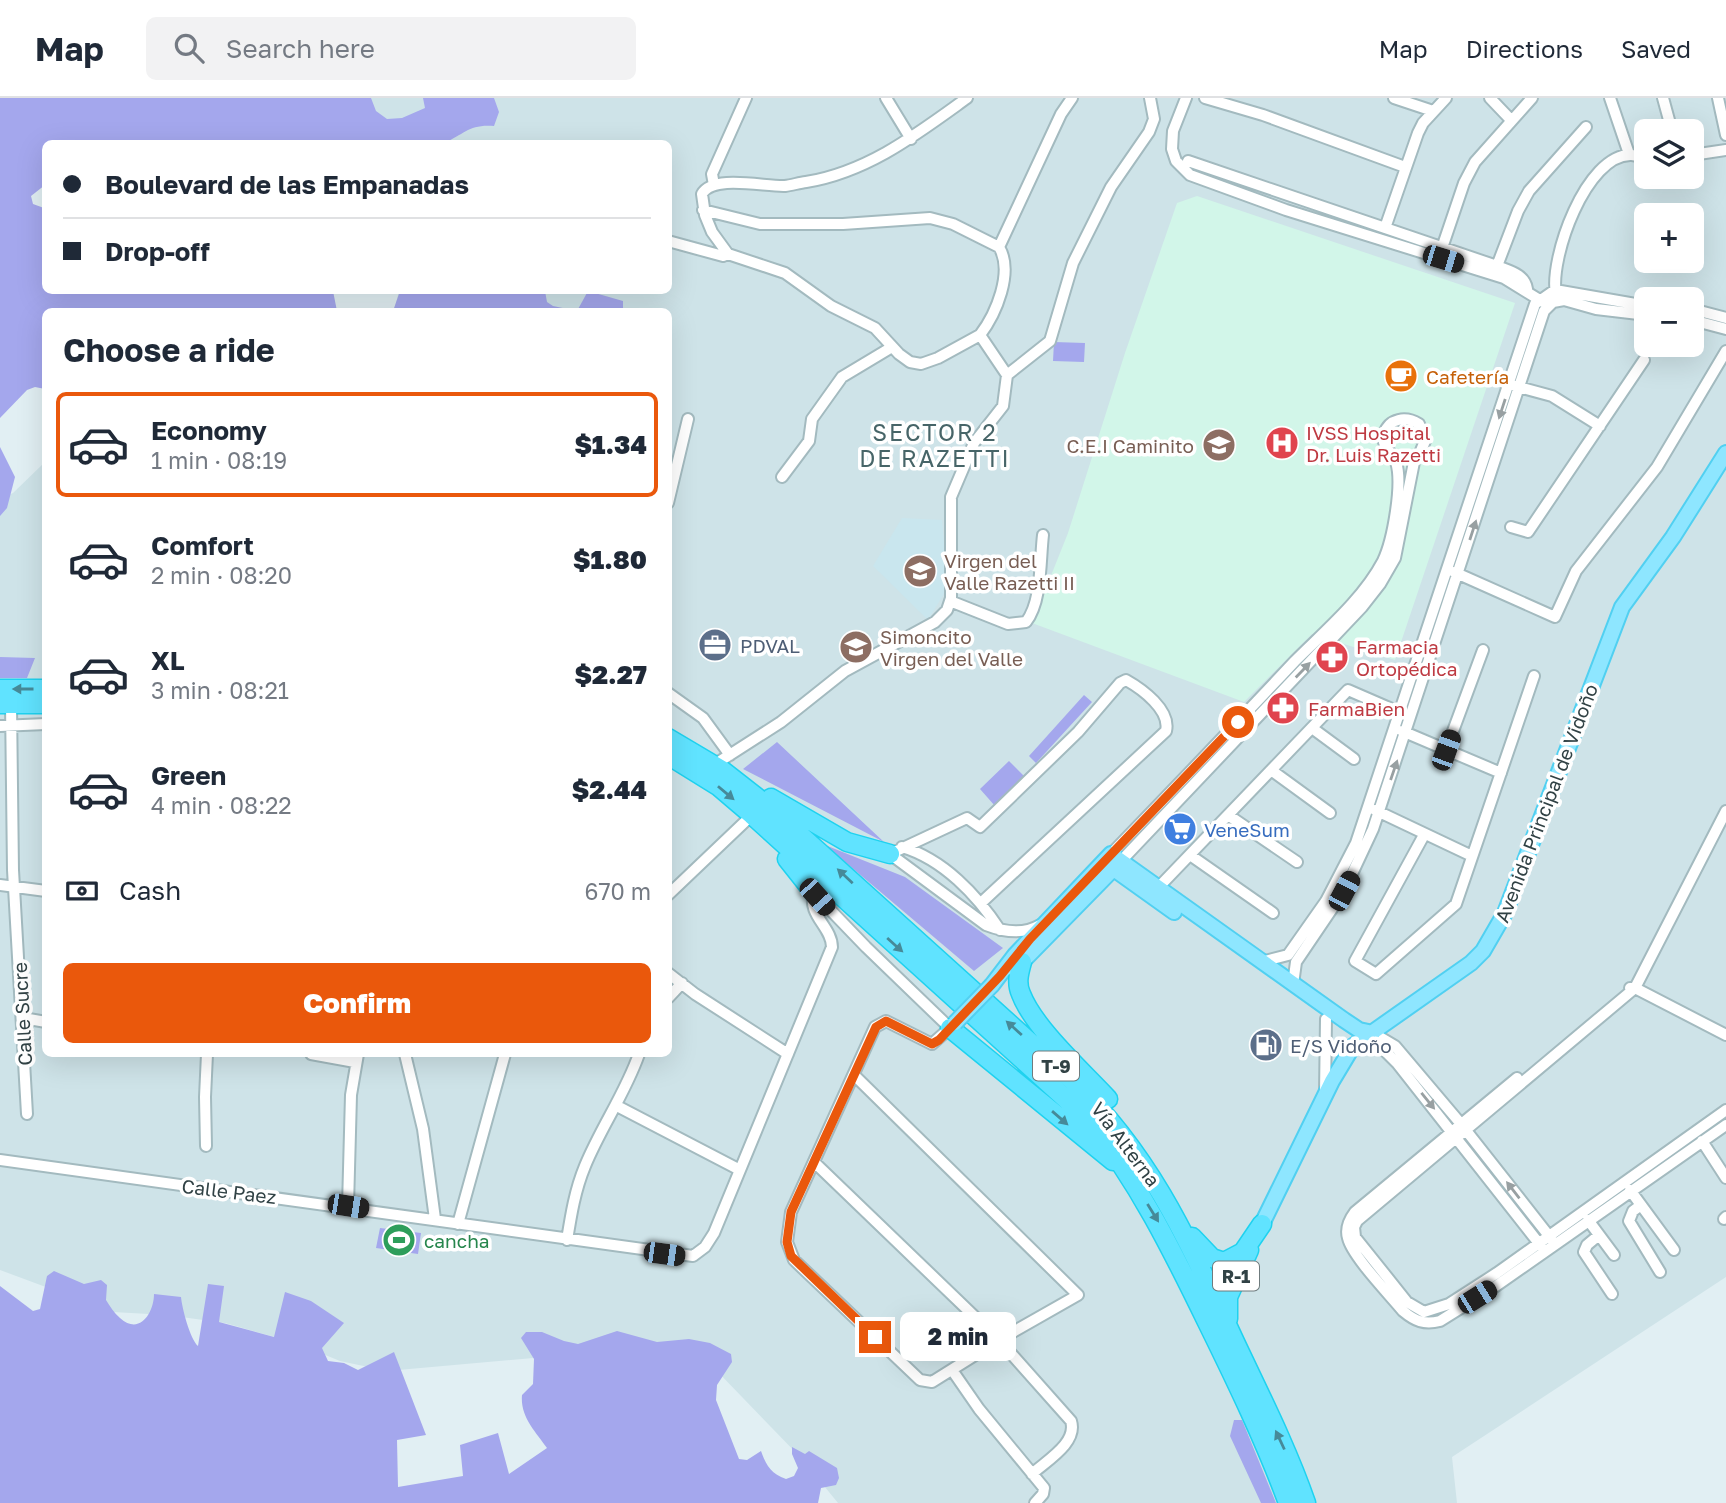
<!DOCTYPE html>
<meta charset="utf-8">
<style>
body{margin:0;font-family:"Golos Text",sans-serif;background:#f2f2f3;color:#1f2937;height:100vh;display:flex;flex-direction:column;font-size:26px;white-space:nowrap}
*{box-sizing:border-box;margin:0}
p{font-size:23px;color:#747a83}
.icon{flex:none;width:38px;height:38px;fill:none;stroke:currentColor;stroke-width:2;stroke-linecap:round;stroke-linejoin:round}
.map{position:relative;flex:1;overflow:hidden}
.sheet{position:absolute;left:42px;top:210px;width:630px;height:749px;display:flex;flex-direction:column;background:#fff;border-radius:10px;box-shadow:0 7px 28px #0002}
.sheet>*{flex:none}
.banner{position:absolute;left:42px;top:42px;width:630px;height:154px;border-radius:10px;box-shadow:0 7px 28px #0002;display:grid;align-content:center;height:154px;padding:0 21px;background:#fff}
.fabs{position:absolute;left:1634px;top:21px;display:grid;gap:14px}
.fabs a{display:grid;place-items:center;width:70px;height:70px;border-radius:10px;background:#fff;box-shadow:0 7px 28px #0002;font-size:35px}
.end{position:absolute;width:32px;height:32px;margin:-16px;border:9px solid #ea580c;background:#fff;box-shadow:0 0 0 4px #fff}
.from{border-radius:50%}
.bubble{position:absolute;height:49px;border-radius:10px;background:#fff;box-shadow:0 7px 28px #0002;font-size:23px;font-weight:800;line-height:49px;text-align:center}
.car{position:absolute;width:21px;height:42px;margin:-21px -10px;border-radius:9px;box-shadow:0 0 5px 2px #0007;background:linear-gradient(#222 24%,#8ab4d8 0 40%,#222 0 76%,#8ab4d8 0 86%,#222 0)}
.banner b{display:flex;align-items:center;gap:24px;height:66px;font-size:26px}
.banner b+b{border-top:2px solid #e0e1e3}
.banner i{width:18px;height:18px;background:#1f2937}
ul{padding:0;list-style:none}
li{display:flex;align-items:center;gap:21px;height:105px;margin:0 14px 10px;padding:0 7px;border:4px solid transparent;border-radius:10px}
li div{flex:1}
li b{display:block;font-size:26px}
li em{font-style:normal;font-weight:800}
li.selected{border-color:#ea580c}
li>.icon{width:63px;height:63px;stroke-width:1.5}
h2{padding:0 21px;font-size:32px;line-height:84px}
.pay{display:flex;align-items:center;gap:18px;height:77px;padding:0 21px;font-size:26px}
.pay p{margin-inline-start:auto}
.action{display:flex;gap:14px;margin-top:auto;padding:14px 21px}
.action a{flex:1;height:80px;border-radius:10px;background:#ea580c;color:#fff;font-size:28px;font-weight:800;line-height:80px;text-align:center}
header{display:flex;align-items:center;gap:42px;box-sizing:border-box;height:98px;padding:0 35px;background:#fff;border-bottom:2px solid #e0e1e3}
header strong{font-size:33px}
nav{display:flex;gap:38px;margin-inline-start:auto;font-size:24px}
.search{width:490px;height:63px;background:#f2f2f3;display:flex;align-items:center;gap:18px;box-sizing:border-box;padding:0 24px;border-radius:10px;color:#747a83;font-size:26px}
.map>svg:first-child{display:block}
.residential{fill:#cee3e8;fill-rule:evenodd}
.education{fill:#c9e6ee}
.medical{fill:#d2f6e9}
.green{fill:#a4a7ed}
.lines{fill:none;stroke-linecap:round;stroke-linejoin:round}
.minor-casing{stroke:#a3babf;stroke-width:14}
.major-casing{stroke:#51d0f1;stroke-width:18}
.highway-casing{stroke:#1fd2ef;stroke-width:21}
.minor{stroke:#fff;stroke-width:10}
.major{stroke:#8ee6ff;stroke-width:14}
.highway{stroke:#60e3ff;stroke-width:18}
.major-bridge-casing{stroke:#51d0f1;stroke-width:18;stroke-linecap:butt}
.major-bridge{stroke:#8ee6ff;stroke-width:14}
.oneway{fill:#98a0a2}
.oneway2{fill:#468a99}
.route{stroke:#ea580c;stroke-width:9}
.labels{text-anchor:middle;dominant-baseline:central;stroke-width:7;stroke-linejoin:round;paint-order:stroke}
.shield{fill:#fff;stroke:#6f7b7d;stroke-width:2}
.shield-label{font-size:18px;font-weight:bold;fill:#314245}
.food-label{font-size:19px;fill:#c56008;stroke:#fff;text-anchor:start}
.health-label{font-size:19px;fill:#be3a42;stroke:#fff;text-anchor:start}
.education-label{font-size:19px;fill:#785e54;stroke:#fff;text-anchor:start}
.service-label{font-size:19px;fill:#4e5e75;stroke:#fff;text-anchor:start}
.street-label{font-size:19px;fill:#314245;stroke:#fff}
.shop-label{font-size:19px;fill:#366cbe;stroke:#fff;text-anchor:start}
.leisure-label{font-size:19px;fill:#27864d;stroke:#fff;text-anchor:start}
.quarter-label{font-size:23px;letter-spacing:2px;fill:#476568;stroke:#fff}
</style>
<header>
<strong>Map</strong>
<div class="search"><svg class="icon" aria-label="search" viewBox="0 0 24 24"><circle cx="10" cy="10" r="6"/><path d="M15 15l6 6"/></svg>Search here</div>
<nav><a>Map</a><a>Directions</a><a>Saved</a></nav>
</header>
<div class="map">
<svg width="1726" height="1405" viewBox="0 0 1726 1405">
<rect width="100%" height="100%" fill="#e1eff3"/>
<path class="residential" d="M368 0H1726V1179L1452 1359 1457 1405H838L802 1361 714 1270 567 1257 387 1273 340 1263 296 1245 225 1225 167 1217 113 1214 0 1172V401L13 395 45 364 46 956H668V214L394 213 399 193 668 192V46L385 45ZM1647 33H1692V79H1647ZM1647 117H1692V163H1647ZM1647 201H1692V247H1647Z"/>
<path class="education" d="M902 420 942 422 948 489 928 522 873 468Z"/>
<path class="medical" d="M1197 98 1515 205 1395 562 1312 536 1244 604 1032 525 1068 435 1125 255 1177 105Z"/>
<path class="green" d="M0 0H371L376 13 387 21 402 20 425 10 423 0H494L499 14 494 28C469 26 465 36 444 45L46 46 45 87 31 98 33 106 44 110 45 115 46 192 333 193 337 213 46 214 45 291 35 289 27 292 0 320Z
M400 193H545L547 204 553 208 577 213 588 193 623 203V213H393Z
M1054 244 1085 245 1084 264 1053 263Z
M0 349 15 379 7 410 0 418Z
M0 559 35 560 27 580H0Z
M1084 597 1092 604 1036 665 1029 658Z
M777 644 884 744 743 671Z
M1009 663 1025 679 995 708 980 691Z
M825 747 905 779 1003 850 974 873Z
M380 1130 421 1135 418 1156 376 1150Z
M54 1173 84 1186 101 1182 107 1187 106 1202C110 1208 114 1215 120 1220 140 1238 154 1214 154 1196L181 1199C182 1210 190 1241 198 1248L208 1186 224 1188 219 1224 274 1239 285 1194 311 1203 344 1225 322 1250 328 1263 344 1265 358 1272 394 1254 426 1337 397 1342 398 1389 463 1378 460 1347 498 1335 509 1376 547 1350C536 1334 520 1319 522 1297L533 1286 534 1261 521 1240 526 1234H542L564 1243 578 1246 617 1233 657 1244 689 1241 710 1245 731 1256 732 1264 717 1287 716 1302 739 1361 747 1362 761 1353C766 1367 771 1376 786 1381L794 1378 798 1370 792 1356V1349L805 1356 809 1353 837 1370 839 1380 836 1387 821 1390 818 1405H0V1188L33 1213 40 1211 47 1178Z
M1234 1322H1242L1276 1405H1261L1230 1338Z"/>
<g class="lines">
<defs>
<path id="minor" d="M886 0 911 41
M967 0C917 36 868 74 806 84 799 85 792 87 785 88 765 89 713 76 702 96L705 117 712 134 728 156 785 175 831 208 875 230 899 256 910 264 921 266 938 260 980 237
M1186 0 1173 33 1172 51 1176 63 1190 77 1286 112 1504 180 1543 204
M1205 0 1263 17 1405 69
M1394 0 1433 13
M1490 0 1511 22
M1610 0 1629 56
M1663 0 1672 33
M1718 0 1726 37
M1692 57 1726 52
M1188 63 1497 168C1509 173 1525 176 1527 191
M714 87 712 76 746 0
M703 112 760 126H843L930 120 953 126 999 149
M1385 130 1418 35 1423 25 1446 0
M668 143 723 158 728 156
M1442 150 1464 85 1475 64 1532 0
M1497 168 1518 113 1529 93 1586 29
M1556 196C1549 161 1586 56 1631 57 1636 57 1642 60 1647 61
M1692 211 1726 220
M1692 222 1726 231
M1007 277 980 237C996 216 1014 174 999 149L1061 16 1072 0
M1515 288 1552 298 1600 328
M782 379 809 343 812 321 842 279 892 249
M668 405 688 321
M1511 429 1528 434 1644 262
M1454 474 1555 519 1576 473 1657 369 1726 253
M950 503 1008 526 1026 524C1042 504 1040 462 1043 437
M668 595 703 620 730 657
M11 606 13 772 27 1016
M0 628 46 626
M1312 630 1354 661
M1402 633 1501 675
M1446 652 1483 552
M714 667 781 624 845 573 935 524 947 512 951 500V399L974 345 1003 308 1007 277 1050 243 1073 165 1111 89 1149 34 1154 21 1150 0
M1271 672 1330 715
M1375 712 1472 758
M1726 713 1635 890 1357 1123 1354 1129 1355 1139 1407 1204 1424 1214 1449 1206 1497 1175 1726 1012
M1228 717 1297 764
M1424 737 1355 863 1376 876 1456 806 1534 578
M902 749C943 761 977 797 1000 832
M1111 756C1173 692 1234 628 1295 563 1325 533 1363 501 1383 463 1393 442 1403 386 1396 364 1393 354 1381 350 1384 336 1389 320 1406 318 1419 326L1425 343 1420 355 1415 359 1395 460 1380 486 1362 509 1121 763
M1190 757 1273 815
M0 787 46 793
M1155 793 1348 592 1401 615
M814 795 866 849 950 930 932 946 886 923 875 929 791 1114 787 1144 794 1162 920 1282 932 1284 999 1242 1078 1197 854 977
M668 797 752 717
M982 804 1166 633C1171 612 1142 591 1126 582L1120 585 1078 634 980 729 967 720 890 756 986 827C1004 834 1023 837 1040 827
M1261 864 1288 857 1326 803 1356 745 1535 206 1555 192 1647 208
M668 875 695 896 788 956
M1293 886 1296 864 1344 793 1373 731 1544 213 1553 204 1564 202 1596 211 1647 217
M1630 890H1635L1726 937
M668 900 682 885
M23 920 46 924
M1373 935 1395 948 1461 1026 1553 1143
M1360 942 1381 949 1397 965 1541 1148
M311 956 355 964
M405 956 423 1031 435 1121
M1517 980 1355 1114C1349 1122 1345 1130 1348 1140 1352 1158 1390 1197 1403 1213 1415 1223 1424 1227 1440 1223L1496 1188 1726 1027
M1325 995 1326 921
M617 1008 740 1072
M1702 1043 1726 1080
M206 1048 205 999 207 956
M0 1062 693 1158 705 1149 714 1135 832 849C832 829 807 817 814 795
M814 1064 999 1242 1071 1323C1078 1345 1046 1363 1032 1376
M1630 1092 1674 1152
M1641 1107 1633 1113 1629 1123 1660 1174
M348 1108 351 997 358 956
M1724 1121 1726 1119
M1588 1122 1614 1157
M458 1126 505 956
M1599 1137 1587 1147 1584 1154 1612 1196
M567 1142C571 1117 575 1092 585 1068 601 1029 625 996 639 956
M952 1272 979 1311 1044 1390 1043 1396 1035 1405"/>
<path id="major" d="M1104 764 1174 814
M1013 870 1022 864 1118 766
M992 887 1015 857 1111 756 1344 922 1359 932 1373 935
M1262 1126 1332 983 1353 948 1471 865 1483 853 1505 815 1622 509 1673 439 1726 355"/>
<path id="highway" d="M0 591H46
M0 606H46
M668 640 722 672 768 708 1073 983C1153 1060 1189 1145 1235 1244 1260 1297 1287 1350 1306 1405
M668 657 718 688 752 717 1088 1021C1138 1083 1172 1152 1207 1224 1236 1283 1265 1343 1288 1405
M771 700 847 744 890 756
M787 761 814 795
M1022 864C1019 875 1016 885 1021 896 1034 930 1082 973 1108 1001
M950 930 1113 1063
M1192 1139 1212 1160 1224 1164 1243 1154 1262 1126
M1228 1221V1199L1249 1152"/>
</defs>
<use href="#minor" class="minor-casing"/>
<use href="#major" class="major-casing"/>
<use href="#highway" class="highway-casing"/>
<use href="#minor" class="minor"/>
<use href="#major" class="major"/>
<use href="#highway" class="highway"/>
<defs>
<path id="major-bridge" d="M955 925 992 887"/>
</defs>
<use href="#major-bridge" class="major-bridge-casing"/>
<use href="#major-bridge" class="major-bridge"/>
</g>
<defs><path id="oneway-solid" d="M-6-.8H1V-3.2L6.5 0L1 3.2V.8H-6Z" transform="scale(1.75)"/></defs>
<g class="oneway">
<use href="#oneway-solid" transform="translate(1502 311) rotate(108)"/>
<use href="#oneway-solid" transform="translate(1473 432) rotate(-72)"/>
<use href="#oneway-solid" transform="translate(1303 572) rotate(-46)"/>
<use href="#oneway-solid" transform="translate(1394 672) rotate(-71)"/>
<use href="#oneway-solid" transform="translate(1428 1003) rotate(51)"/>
<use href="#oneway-solid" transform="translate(1513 1092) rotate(-128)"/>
</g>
<g class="oneway2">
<use href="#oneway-solid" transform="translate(23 591) rotate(180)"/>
<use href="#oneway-solid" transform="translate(726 695) rotate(40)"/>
<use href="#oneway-solid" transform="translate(845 778) rotate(-137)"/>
<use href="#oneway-solid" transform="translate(895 847) rotate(42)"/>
<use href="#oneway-solid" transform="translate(1014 930) rotate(-138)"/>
<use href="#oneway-solid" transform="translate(1060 1020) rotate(41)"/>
<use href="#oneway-solid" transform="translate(1153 1115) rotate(58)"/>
<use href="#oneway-solid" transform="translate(1280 1342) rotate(-115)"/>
</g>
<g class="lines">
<path class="route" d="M875 1239 791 1158 787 1144 791 1114 876 929 886 923 932 946 939 942 1000 878 1030 841 1238 624"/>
</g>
<defs>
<symbol id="cafe-disc" viewBox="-11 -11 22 22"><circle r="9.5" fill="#e8710a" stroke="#fff"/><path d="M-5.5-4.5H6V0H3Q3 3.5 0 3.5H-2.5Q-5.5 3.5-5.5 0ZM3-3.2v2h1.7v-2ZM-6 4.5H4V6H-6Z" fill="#fff"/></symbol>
<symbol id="hospital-disc" viewBox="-11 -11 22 22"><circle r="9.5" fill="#e0444e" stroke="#fff"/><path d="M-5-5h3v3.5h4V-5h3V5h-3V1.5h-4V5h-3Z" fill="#fff"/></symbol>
<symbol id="school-disc" viewBox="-11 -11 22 22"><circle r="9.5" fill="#8d6e63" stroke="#fff"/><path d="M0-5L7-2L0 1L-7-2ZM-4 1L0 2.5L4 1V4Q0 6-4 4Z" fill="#fff"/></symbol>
<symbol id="university-disc" viewBox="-11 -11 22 22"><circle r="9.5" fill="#8d6e63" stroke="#fff"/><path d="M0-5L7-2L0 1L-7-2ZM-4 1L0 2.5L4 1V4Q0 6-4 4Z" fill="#fff"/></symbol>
<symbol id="office-disc" viewBox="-11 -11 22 22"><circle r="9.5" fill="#5c6f8a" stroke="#fff"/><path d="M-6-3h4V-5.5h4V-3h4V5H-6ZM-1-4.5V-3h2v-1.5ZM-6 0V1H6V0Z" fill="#fff"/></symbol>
<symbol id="pharmacy-disc" viewBox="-11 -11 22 22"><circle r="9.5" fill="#e0444e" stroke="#fff"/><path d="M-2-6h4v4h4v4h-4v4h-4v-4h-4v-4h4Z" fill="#fff"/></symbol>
<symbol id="supermarket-disc" viewBox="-11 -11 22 22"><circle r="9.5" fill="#3f7fe0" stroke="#fff"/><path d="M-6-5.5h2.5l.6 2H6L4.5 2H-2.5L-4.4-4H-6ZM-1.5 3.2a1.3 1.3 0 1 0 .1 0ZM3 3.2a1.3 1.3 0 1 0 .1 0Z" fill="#fff"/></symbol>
<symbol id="fuel-disc" viewBox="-11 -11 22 22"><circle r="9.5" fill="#5c6f8a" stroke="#fff"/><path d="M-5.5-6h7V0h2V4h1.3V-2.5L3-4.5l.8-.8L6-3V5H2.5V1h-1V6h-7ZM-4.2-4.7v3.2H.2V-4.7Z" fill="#fff"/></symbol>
<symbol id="stadium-disc" viewBox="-11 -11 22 22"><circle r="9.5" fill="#2e9e5b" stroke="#fff"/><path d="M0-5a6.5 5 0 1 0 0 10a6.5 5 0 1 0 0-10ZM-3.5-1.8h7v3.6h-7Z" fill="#fff"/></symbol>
</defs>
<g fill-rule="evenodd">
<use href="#cafe-disc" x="1382" y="259" width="38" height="38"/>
<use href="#hospital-disc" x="1263" y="326" width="38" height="38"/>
<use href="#school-disc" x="1200" y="328" width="38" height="38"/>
<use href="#university-disc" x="901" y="454" width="38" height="38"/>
<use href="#office-disc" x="696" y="528" width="38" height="38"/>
<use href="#school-disc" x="837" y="530" width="38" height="38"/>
<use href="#pharmacy-disc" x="1313" y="540" width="38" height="38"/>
<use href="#pharmacy-disc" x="1264" y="591" width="38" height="38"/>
<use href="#supermarket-disc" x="1161" y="712" width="38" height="38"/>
<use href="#fuel-disc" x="1247" y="928" width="38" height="38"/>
<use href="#stadium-disc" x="380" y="1123" width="38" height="38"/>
</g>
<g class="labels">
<g class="shield">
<rect x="1033" y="953.5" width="46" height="29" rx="5"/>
<rect x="1213" y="1163.5" width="46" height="29" rx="5"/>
</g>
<g class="shield-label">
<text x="1056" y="968">T-9</text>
<text x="1236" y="1178">R-1</text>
</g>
<g class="food-label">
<text x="1426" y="278">Cafetería</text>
</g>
<g class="health-label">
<text x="1306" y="334">IVSS Hospital<tspan x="1306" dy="22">Dr. Luis Razetti</tspan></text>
<text x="1356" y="548">Farmacia<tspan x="1356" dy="22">Ortopédica</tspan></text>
<text x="1308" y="610">FarmaBien</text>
</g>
<g class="education-label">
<text x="1194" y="347" text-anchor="end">C.E.I Caminito</text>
<text x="944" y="462">Virgen del<tspan x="944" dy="22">Valle Razetti II</tspan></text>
<text x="880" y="538">Simoncito<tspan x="880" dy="22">Virgen del Valle</tspan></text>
</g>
<g class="service-label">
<text x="740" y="547">PDVAL</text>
<text x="1290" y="947">E/S Vidoño</text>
</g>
<g class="street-label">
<text transform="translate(1546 705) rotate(-69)">Avenida Principal de Vidoño</text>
<text transform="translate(22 916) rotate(-93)">Calle Sucre</text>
<text transform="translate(1126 1046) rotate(53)">Vía Alterna</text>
<text transform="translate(229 1093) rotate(7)">Calle Paez</text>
</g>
<g class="shop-label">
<text x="1204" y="731">VeneSum</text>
</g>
<g class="leisure-label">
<text x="424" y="1142">cancha</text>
</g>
<g class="quarter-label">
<text x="935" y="334">SECTOR 2<tspan x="935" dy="26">DE RAZETTI</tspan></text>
</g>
</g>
</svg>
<div class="fabs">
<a><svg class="icon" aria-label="layers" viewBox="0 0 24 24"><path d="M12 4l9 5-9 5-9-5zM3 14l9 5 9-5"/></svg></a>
<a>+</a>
<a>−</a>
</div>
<i class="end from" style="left:1238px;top:624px"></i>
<i class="end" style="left:875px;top:1239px"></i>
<div class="bubble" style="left:900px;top:1214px;width:116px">2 min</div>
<i class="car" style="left:1443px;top:161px;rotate:107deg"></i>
<i class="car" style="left:1446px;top:652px;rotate:20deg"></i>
<i class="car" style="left:1344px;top:793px;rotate:28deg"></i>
<i class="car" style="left:817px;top:799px;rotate:138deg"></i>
<i class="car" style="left:348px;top:1108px;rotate:99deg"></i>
<i class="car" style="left:664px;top:1156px;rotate:98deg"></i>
<i class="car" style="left:1477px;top:1199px;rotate:58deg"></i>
<div class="banner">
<b><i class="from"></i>Boulevard de las Empanadas</b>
<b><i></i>Drop-off</b>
</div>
<section class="sheet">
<h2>Choose a ride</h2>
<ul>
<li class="selected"><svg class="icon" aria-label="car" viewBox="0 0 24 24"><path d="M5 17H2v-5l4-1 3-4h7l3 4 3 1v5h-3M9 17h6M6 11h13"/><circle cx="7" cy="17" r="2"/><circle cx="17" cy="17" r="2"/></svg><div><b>Economy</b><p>1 min · 08:19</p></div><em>$1.34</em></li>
<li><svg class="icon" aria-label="car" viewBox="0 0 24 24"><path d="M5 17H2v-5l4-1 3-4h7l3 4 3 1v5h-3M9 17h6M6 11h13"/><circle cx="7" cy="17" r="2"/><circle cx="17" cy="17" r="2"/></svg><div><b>Comfort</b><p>2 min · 08:20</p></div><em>$1.80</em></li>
<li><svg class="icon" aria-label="car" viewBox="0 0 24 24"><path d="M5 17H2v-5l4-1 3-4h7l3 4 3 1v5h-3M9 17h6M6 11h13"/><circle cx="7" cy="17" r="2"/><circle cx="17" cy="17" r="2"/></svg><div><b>XL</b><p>3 min · 08:21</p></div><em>$2.27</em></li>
<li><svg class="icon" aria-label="car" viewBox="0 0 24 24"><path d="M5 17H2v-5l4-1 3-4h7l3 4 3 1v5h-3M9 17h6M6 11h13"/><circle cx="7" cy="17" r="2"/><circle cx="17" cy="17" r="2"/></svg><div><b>Green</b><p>4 min · 08:22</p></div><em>$2.44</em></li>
</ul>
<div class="pay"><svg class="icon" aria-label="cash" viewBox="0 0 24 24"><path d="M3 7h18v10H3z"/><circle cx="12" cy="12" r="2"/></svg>Cash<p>670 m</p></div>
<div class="action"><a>Confirm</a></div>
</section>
</div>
